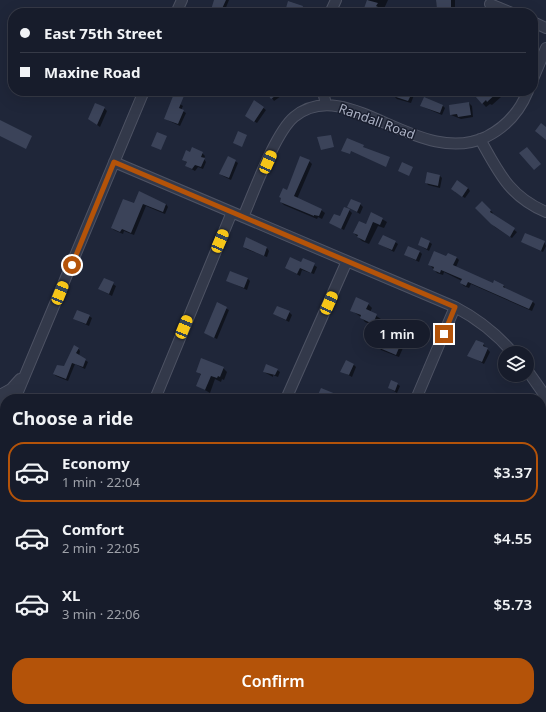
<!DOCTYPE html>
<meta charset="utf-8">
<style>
body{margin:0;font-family:"Noto Sans",sans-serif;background:#202533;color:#f1f3f6;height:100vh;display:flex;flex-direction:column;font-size:15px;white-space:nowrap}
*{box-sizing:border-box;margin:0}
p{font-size:13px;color:#9ea1a9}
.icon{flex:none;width:22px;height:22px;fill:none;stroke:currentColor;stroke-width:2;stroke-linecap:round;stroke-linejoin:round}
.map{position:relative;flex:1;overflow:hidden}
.sheet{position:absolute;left:0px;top:394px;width:546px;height:318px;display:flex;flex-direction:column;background:#171c2b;border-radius:16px 16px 0 0;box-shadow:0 4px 16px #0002,0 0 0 1px #363a47}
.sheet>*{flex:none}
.guide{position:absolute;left:8px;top:8px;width:530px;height:88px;border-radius:16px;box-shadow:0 4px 16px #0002,0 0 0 1px #363a47;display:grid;align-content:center;height:88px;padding:0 12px;background:#171c2b}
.controls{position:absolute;left:498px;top:346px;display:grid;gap:8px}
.controls a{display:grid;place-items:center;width:36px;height:36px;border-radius:50%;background:#171c2b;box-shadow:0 4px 16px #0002,0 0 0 1px #363a47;font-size:20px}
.end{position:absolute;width:18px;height:18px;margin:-9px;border:5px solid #b45309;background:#fff;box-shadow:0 0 0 2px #fff}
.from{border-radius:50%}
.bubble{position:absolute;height:28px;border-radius:14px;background:#171c2b;box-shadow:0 4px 16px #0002,0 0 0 1px #363a47;font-size:13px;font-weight:600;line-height:28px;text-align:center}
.car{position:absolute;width:12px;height:24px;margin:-12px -6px;border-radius:5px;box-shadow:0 0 3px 1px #0007;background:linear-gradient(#f5c518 24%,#345 0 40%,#f5c518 0 76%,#345 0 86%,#f5c518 0)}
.guide b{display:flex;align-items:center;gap:14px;height:38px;font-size:15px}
.guide b+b{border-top:1px solid #363a47}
.guide i{width:10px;height:10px;background:#f1f3f6}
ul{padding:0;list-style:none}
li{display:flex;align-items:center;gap:12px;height:60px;margin:0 8px 6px;padding:0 4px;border:2px solid transparent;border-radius:16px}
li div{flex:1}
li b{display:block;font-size:15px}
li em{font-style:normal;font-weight:600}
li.selected{border-color:#b45309}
li>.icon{width:36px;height:36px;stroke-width:1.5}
h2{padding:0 12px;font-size:18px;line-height:48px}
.button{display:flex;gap:8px;margin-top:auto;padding:8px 12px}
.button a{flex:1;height:46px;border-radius:16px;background:#b45309;color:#fff;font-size:16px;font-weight:600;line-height:46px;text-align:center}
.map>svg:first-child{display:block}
.shadow{fill:#0007}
.building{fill:#3b4359}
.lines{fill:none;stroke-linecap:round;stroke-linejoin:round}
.minor-casing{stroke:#4e5364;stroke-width:12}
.minor{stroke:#33394a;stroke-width:10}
.route{stroke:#b45309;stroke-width:5}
.labels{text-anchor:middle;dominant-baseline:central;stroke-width:3;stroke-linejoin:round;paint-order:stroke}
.street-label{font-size:13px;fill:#adb3c6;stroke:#191e2e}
</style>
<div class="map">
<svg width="546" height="712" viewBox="0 0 546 712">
<rect width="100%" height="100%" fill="#1f2639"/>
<path class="shadow" d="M216 0H229L225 10 229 13H211Z
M368 0H388L382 13H367L364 10Z
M436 0H455V13H440L437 10Z
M287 7H303L305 9 304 13H291L292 11Z
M267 91H288L274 101Z
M396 91 412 92 414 95 411 103 397 99 394 96Z
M482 91H496L501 97 492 105 490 104 486 107 476 96Z
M254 101 266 110 257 123 249 118Z
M469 103 472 106 473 117 461 119 451 115Z
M180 104 183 106 181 110 186 113 180 126 165 119Z
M421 106H443L445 108 442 115Z
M104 108 107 111 100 127 93 122Z
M190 153H202L205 156 204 159 206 162 203 169 198 167 195 171 186 166 188 163 183 160Z
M235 161 238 163 231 180 223 176 220 174Z
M309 161 312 164 297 199 321 210 325 213 322 219 318 217 317 219 284 205 281 202Z
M440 176 442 178 440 188 428 185 426 182Z
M468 188 470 191 465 198 455 192Z
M140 193 166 204 168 207 165 214 146 206 134 235 124 231 123 234 114 230 112 228 134 205Z
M482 202 493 213 492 214 517 232 512 238 495 227 476 208Z
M360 204 363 207 360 214 348 207Z
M349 210 352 213 344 230 331 223Z
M372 213 387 222 384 228 378 226 369 244 362 241 354 233 366 225Z
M247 238 267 248 269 251 267 257 246 249 244 246Z
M395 242 398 244 394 252 380 244Z
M429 242 432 244 429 251 419 245Z
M522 242H544L546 246 543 252Z
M420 252 422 254 419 262 405 255Z
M456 257 459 260 456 267 493 284 495 282 504 286 506 290 532 301 535 304 532 311 471 284 469 288 464 286 461 283 462 281 444 272 443 275 437 273 430 265 447 258Z
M303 259 317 267 314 274 302 270 300 276 286 268 301 263Z
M104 279 116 286 112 296 99 289Z
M248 279 250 281 247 290 228 281Z
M217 304 229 310 217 339 205 333Z
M368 304 372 308 370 312 381 319 377 327 365 322 361 317 351 310Z
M289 312 292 315 289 322 274 314Z
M89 316 92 318 89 326 74 319Z
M395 322 423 333 427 337 423 345 407 339 399 357 381 350 378 346 387 341Z
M483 344 490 352 484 364 469 355Z
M78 348 80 351 79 356 88 362 85 369 75 364 68 381 56 376 54 374 64 368Z
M353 364 356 367 352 377 341 371Z
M223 368 227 372 224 380 222 379 221 382 215 379 210 393 198 386 201 375 197 371Z
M277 370 280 372 278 377 273 375V377L264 372Z
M397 384 400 386 397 393 389 388Z
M542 457 546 459V489L544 488 543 491 541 490Z"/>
<path class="building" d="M214 0H226L220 13H210Z
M367 0 378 3 376 6 380 8 378 13H369L363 11Z
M436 0H451V12H441V11H437Z
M288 1 303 6 301 13H290L291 9 286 8Z
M175 91H186L179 108 184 110 178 124 164 119Z
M265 91H282L271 99Z
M395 91H413L408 101 393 96Z
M480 91H499L487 102 486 100 482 104 475 96Z
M424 97 443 105 440 113 420 106Z
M254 100 264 107 254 122 245 116Z
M469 102 471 115 458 117 457 114 450 115 449 105Z
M95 103 105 107 97 125 88 119Z
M0 120 32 136 26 149 0 136Z
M541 123 546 127V140L535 131Z
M238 131 247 135 242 147 233 143Z
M157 132 167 136 161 150 151 146Z
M331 135 334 147 321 150 317 137Z
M347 138 364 145 363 147 390 157 386 167 351 151 350 154 341 151Z
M192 147 203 152 201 157 205 158 201 167 195 165 192 169 185 166 187 162 182 160 186 150 190 152Z
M527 147 541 164 534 170 519 153Z
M228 156 236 160 229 178 219 174Z
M300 156 310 160 294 196 322 209 319 216 314 215V216L280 202 281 198 279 197 283 188 287 190Z
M402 162 413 167 409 176 398 171Z
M427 172 440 175 438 186 425 183Z
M457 180 468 188 462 197 451 189Z
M139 191 166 204 163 212 143 204 131 233 122 229 120 232 111 228 123 199 134 203Z
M351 199 361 203 357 212 347 207Z
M482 201 491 210 490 212 515 228 510 237 491 224 475 208Z
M344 207 350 209 341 229 329 223 334 214 340 216Z
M371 212 383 218 380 225 373 222 365 241 357 237 358 235 353 233 359 221 366 224Z
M525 233 545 241 541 251 521 242Z
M383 235 396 241 392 250 378 244Z
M246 237 267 247 264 256 243 247Z
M421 237 430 241 427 249 418 245Z
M408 246 420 251 416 260 404 255Z
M434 251 446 256 448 253 457 257 453 265 493 283 494 280 504 285 503 287 533 301 529 309 468 282 466 286 460 283 462 279 441 270 440 273 433 270 434 267 428 265Z
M290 257 301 262 303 258 315 263 311 273 300 268 297 274 285 268Z
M230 271 248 278 244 288 226 281Z
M104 278 114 282 109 294 98 289Z
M356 297 369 303 366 309 377 314 373 324 360 318 361 315 350 311Z
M217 302 227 307 214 338 204 333Z
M277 306 290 311 286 320 273 314Z
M77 310 90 315 86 324 73 319Z
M394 320 424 332 420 342 404 336 396 355 377 347 380 339 382 340 383 338 387 339Z
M476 340 484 343 483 346 488 348 482 362 467 356Z
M74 345 79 348 76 353 86 359 83 367 72 363 66 379 53 374 57 365 64 366Z
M201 358 224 367 220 377 218 376 217 378 211 376 205 390 196 386 201 374 196 372Z
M346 360 354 364 349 375 340 372Z
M266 364 278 369 275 375 263 372Z
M391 380 398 383 395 391 388 388Z
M321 388 348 399H321L317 397Z"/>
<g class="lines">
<defs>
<path id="minor" d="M490 4 512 13
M176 13 182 0
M330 13 336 0
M533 22 546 28
M533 79 546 48
M323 91 326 105
M480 139C499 173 509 196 546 212
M114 162 455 307C478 319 496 333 513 353
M243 217C254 192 275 133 294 117 347 73 418 169 486 137 506 127 520 111 528 91
M527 370 546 397
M0 395 11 389 20 379
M15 399 144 91
M155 399 232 212
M286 399 347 261
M416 399 455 307
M0 404 5 406
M541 408 546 396
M0 435 5 423
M0 587 5 589
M78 712 80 707
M413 712 415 707"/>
</defs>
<use href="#minor" class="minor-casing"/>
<use href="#minor" class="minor"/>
</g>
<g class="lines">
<path class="route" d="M72 265 114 162 455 307 444 334"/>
</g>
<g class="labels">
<g class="street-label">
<text transform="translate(377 121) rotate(20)">Randall Road</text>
</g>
</g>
</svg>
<div class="controls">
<a><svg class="icon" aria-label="layers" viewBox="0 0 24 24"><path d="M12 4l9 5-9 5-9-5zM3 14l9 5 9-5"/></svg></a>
</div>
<i class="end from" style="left:72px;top:265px"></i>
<i class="end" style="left:444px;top:334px"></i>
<div class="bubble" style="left:364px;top:320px;width:66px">1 min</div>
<i class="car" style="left:268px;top:162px;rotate:24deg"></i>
<i class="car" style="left:220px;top:241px;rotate:23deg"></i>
<i class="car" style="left:60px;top:293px;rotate:22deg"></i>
<i class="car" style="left:329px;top:303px;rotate:24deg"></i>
<i class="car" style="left:184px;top:327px;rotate:22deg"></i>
<div class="guide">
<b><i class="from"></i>East 75th Street</b>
<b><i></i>Maxine Road</b>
</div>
<section class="sheet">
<h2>Choose a ride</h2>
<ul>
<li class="selected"><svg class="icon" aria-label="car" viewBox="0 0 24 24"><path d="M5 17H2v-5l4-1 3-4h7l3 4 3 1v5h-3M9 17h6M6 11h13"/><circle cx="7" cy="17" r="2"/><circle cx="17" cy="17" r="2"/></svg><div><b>Economy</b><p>1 min · 22:04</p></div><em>$3.37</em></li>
<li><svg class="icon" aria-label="car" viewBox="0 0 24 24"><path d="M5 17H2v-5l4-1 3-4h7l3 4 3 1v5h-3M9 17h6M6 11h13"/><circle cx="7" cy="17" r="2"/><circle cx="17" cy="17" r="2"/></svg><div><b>Comfort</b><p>2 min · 22:05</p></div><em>$4.55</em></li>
<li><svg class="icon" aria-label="car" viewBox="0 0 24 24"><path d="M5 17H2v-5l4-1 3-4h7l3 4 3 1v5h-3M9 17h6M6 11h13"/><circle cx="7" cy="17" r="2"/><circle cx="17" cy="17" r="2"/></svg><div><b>XL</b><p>3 min · 22:06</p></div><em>$5.73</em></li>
</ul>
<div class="button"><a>Confirm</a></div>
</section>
</div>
